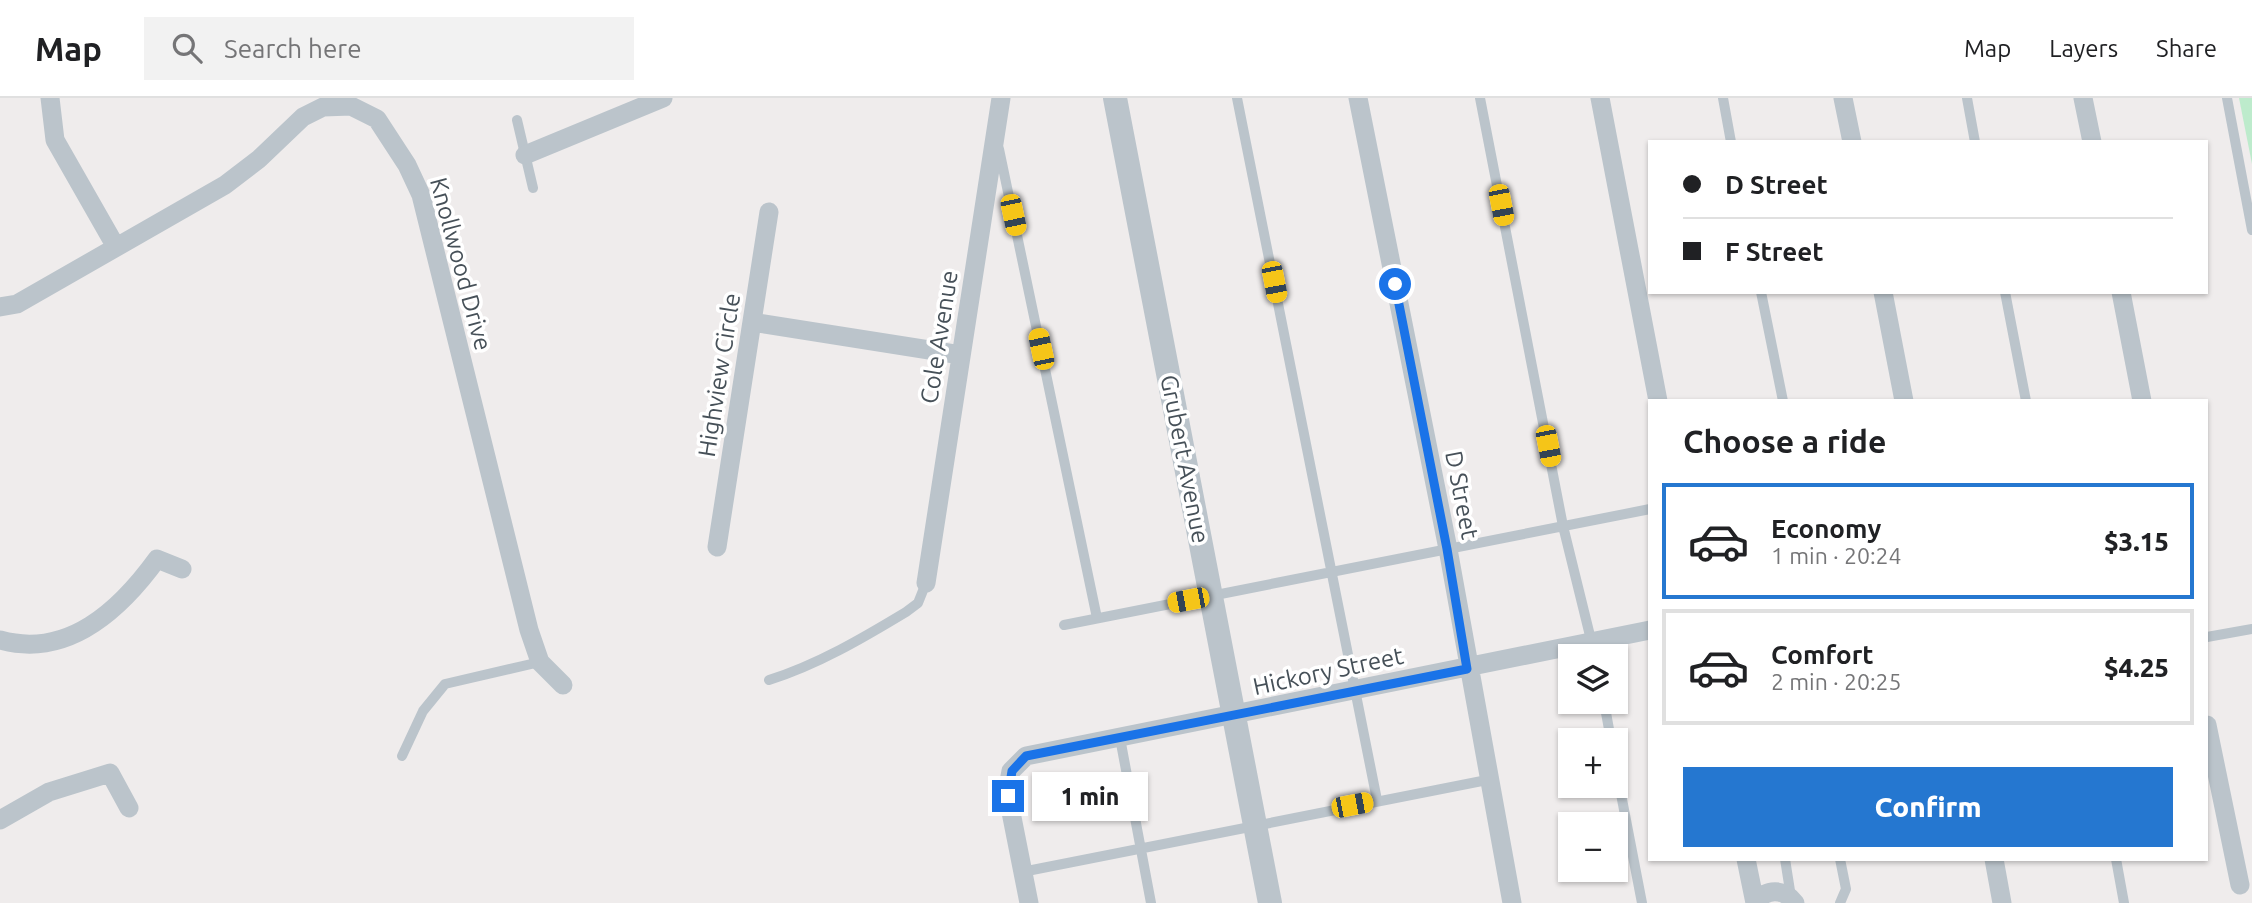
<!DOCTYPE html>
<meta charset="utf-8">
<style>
body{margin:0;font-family:Ubuntu,sans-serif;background:#f2f2f2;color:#202124;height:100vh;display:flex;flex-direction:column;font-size:26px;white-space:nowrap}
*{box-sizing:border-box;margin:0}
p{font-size:23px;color:#757577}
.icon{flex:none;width:38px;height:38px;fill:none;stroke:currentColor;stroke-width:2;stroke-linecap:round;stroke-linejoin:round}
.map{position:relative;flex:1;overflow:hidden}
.drawer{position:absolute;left:1648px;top:301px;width:560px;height:462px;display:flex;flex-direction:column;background:#fff;border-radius:0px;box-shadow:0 2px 5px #0004}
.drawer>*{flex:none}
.top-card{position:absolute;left:1648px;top:42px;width:560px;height:154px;border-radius:0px;box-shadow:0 2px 5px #0004;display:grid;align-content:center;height:154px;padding:0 35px;background:#fff}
.tools{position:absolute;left:1558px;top:546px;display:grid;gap:14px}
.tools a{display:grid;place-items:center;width:70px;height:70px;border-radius:0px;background:#fff;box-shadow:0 2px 5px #0004;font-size:35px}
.end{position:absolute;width:32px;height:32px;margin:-16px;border:9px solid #1a73e8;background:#fff;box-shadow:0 0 0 4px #fff}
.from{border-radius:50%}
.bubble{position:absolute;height:49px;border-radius:0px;background:#fff;box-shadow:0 2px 5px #0004;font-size:23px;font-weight:800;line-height:49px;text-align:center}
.car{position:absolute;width:21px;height:42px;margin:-21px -10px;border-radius:9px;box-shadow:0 0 5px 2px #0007;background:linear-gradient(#f5c518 24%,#345 0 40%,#f5c518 0 76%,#345 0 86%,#f5c518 0)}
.top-card b{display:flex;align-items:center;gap:24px;height:66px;font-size:26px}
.top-card b+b{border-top:2px solid #e0e0e0}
.top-card i{width:18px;height:18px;background:#202124}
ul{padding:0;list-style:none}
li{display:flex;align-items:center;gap:21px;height:116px;margin:0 14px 10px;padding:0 21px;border:4px solid #e0e0e0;border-radius:0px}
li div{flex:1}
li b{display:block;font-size:26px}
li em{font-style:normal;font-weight:800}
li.active{border-color:#2577d0}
li>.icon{width:63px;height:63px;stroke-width:1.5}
h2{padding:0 35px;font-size:32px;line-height:84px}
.action{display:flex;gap:14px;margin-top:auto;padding:14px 35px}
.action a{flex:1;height:80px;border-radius:0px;background:#2577d0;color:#fff;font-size:28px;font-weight:800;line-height:80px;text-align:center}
header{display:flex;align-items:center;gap:42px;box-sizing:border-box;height:98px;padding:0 35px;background:#fff;border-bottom:2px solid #e0e0e0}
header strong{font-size:33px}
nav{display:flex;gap:38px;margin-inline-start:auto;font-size:24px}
.search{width:490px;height:63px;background:#f2f2f2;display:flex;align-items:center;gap:18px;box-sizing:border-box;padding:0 24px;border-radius:0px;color:#757577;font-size:26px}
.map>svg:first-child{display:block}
.green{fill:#bdebcc}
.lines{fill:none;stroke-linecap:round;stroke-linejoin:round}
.service{stroke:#bbc4cb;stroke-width:10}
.minor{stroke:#bbc4cb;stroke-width:19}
.tertiary{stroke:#bbc4cb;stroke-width:24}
.route{stroke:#1a73e8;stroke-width:9}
.labels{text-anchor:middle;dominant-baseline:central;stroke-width:7;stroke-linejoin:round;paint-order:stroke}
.street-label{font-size:24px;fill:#465058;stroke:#fff}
</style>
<header>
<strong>Map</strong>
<div class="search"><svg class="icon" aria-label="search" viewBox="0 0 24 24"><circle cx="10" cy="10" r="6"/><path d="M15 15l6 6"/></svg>Search here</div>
<nav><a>Map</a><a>Layers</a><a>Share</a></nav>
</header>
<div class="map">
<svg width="2252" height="805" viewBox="0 0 2252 805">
<rect width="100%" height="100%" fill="#efecec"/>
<path class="green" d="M2239 0H2252V66Z"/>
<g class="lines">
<path class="service" d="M1237 0 1377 702
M1480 0 1563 428 1595 558
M1723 0 1731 44
M1967 0 1975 44
M2227 0 2252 132
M517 22 533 90
M999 51 1097 520
M1761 194 1783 303
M2005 194 2026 303
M1064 527 1650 411
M2207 539 2252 531
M769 582C817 567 863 540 906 514L918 505 926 485
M1604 604 1611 642
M1120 640 1151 805
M402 658 423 613 445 586 540 564
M1615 665 1642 805
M1785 761 1791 799
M1840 761 1846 791 1840 805
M2116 761 2124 805
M1022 774 1487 682"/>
<path class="minor" d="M50 0 55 42 116 149
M1358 0 1448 451 1512 805
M1600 0 1658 303
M1843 0 1852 44
M2083 0 2092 44
M525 57 663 0
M1883 194 1904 303
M2121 194 2142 303
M0 209 17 206 225 87 259 61 303 19 323 9 351 8 377 21 407 67 421 97 529 532 540 564 563 587
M752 224 961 257
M717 449 769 114
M926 485 1001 0
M0 542C68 561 120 512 157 461L182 471
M2207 627 2240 787
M0 722 49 694 110 675 129 710
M1746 761 1755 805
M1994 761 2002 805
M1029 805 1007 694 1011 673 1026 658 1650 532
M1755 805C1766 790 1784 790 1795 805"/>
<path class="tertiary" d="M1115 0 1270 805"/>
</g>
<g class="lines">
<path class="route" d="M1008 698 1012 673 1026 658 1467 571 1447 451 1395 186"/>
</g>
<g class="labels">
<g class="street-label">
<text transform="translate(461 166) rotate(75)">Knollwood Drive</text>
<text transform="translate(939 239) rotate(-81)">Cole Avenue</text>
<text transform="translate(719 277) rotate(-81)">Highview Circle</text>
<text transform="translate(1185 361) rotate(79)">Grubert Avenue</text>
<text transform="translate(1462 397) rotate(79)">D Street</text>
<text transform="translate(1328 573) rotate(-12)">Hickory Street</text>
</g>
</g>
</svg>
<div class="tools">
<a><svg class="icon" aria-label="layers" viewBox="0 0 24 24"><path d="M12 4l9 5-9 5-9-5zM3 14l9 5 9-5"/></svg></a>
<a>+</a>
<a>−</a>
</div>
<i class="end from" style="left:1395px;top:186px"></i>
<i class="end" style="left:1008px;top:698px"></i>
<div class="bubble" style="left:1032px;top:674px;width:116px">1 min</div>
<i class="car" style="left:1501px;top:107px;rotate:169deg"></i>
<i class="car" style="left:1013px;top:117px;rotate:168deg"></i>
<i class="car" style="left:1274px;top:184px;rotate:169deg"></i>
<i class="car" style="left:1041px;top:251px;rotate:348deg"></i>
<i class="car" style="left:1548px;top:348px;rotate:169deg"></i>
<i class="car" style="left:1188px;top:502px;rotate:259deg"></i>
<i class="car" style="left:1352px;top:707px;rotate:79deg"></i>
<div class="top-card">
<b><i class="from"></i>D Street</b>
<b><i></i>F Street</b>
</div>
<section class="drawer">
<h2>Choose a ride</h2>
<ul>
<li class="active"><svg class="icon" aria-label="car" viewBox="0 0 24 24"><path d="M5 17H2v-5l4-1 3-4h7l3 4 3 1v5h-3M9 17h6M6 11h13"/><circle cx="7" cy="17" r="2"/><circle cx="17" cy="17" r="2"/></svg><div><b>Economy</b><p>1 min · 20:24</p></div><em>$3.15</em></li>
<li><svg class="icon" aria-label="car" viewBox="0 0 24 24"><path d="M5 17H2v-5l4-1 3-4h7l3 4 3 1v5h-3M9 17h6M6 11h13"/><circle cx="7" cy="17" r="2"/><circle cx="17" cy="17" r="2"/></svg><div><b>Comfort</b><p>2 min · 20:25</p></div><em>$4.25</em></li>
</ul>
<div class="action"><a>Confirm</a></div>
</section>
</div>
